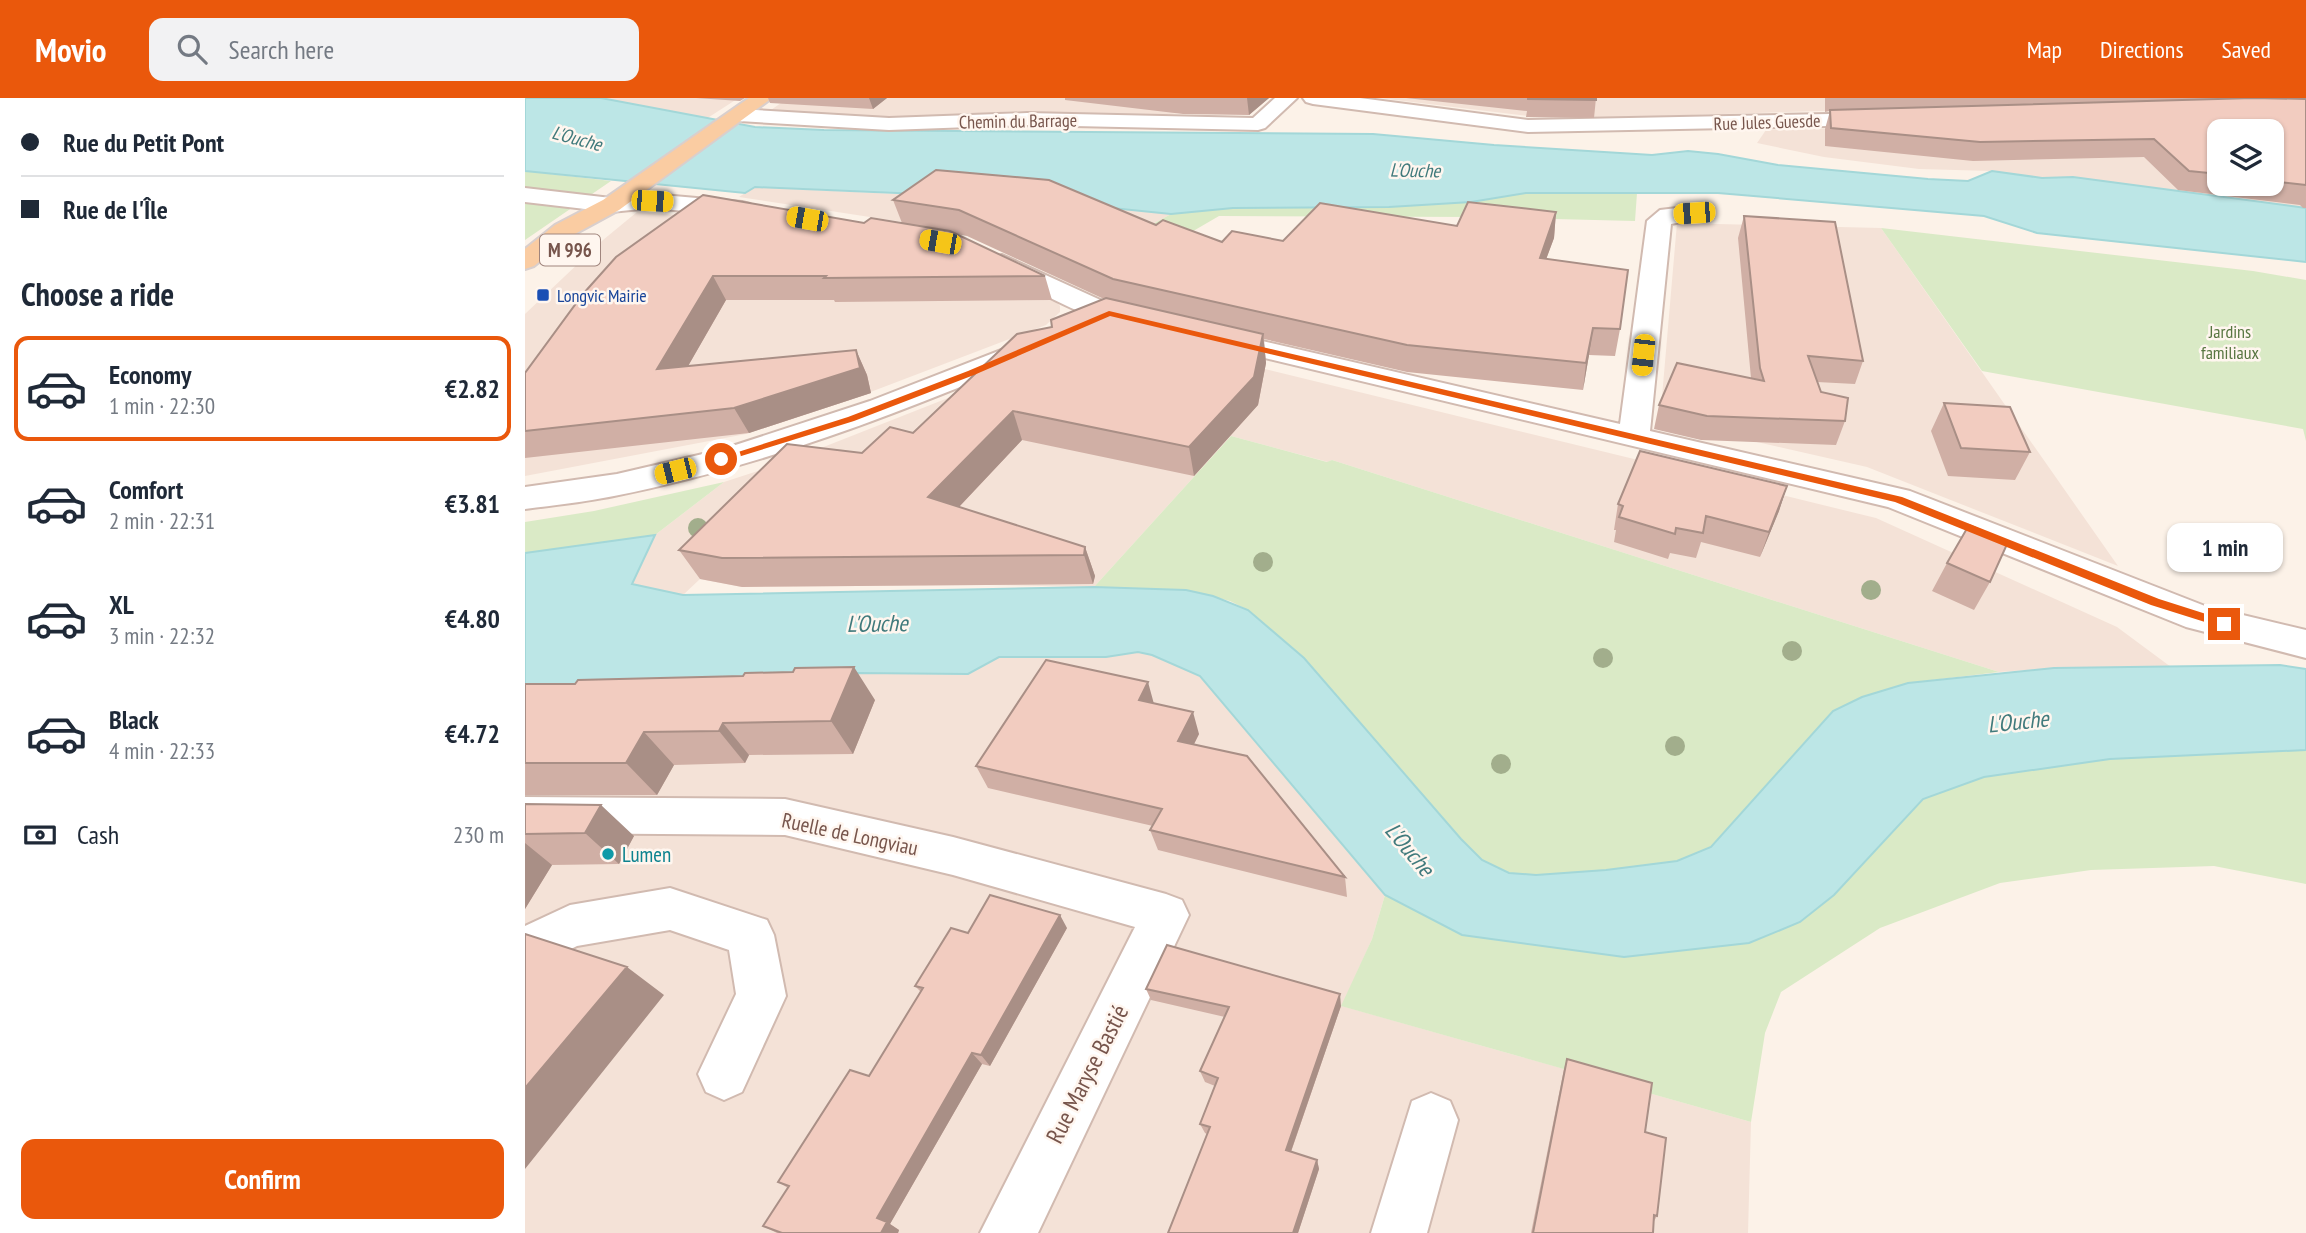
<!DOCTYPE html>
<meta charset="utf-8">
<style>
body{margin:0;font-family:"PT Sans Narrow",sans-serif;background:#f2f2f3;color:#1f2937;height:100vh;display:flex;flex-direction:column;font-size:26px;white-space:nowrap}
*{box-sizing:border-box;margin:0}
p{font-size:23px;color:#747a83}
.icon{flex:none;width:38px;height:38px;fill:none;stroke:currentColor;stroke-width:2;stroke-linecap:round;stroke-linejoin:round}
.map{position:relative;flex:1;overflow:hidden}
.panel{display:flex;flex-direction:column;background:#fff;width:525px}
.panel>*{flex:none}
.banner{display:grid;align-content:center;height:154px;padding:0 21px;background:#fff}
.fabs{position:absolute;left:1682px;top:21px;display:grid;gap:14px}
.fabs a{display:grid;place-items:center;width:77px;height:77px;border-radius:14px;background:#fff;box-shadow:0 2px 5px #0004;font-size:35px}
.end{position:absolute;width:32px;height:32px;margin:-16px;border:9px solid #ea580c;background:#fff;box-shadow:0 0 0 4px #fff}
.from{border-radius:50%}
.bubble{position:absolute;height:49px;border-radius:14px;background:#fff;box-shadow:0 2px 5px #0004;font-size:23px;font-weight:600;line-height:49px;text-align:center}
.car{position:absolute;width:21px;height:42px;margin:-21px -10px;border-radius:9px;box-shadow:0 0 5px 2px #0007;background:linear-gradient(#f5c518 24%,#345 0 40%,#f5c518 0 76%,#345 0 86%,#f5c518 0)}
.banner b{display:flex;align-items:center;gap:24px;height:66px;font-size:26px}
.banner b+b{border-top:2px solid #e0e1e3}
.banner i{width:18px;height:18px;background:#1f2937}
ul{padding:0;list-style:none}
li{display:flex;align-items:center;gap:21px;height:105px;margin:0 14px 10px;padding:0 7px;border:4px solid transparent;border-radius:14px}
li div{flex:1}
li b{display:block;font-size:26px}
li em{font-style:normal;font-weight:600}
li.selected{border-color:#ea580c}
li>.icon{width:63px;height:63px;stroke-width:1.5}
h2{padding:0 21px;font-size:32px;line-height:84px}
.pay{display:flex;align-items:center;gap:18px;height:77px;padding:0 21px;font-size:26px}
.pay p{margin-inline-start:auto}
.button{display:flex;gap:14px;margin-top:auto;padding:14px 21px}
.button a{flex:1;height:80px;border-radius:14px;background:#ea580c;color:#fff;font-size:28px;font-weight:600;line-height:80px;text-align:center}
header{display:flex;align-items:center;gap:42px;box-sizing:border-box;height:98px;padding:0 35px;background:#ea580c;color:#fff}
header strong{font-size:33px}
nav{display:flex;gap:38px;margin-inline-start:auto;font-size:24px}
.search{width:490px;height:63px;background:#f2f2f3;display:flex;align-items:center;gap:18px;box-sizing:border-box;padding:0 24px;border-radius:14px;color:#747a83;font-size:26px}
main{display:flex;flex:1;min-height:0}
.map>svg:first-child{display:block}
.residential{fill:#f4e2d7;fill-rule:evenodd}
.green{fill:#daeac6}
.water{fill:#bce6e6;stroke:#a3d7d8;stroke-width:2}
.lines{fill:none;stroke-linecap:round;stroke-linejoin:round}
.minor-casing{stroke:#d1bab0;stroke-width:4}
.major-casing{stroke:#d9cfcd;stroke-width:4}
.minor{fill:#fff;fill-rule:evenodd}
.major{fill:#facca2;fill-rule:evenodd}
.tree{fill:#a2ae8c}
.wall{fill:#d0afa5;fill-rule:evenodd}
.shaded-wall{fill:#a98f86}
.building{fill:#f2ccc0;stroke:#a98f86;stroke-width:2}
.route{fill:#ea580c}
.transit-dot{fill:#1a4fb4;stroke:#fff6ef;stroke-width:2.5}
.culture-dot{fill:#0f9aa8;stroke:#fff6ef;stroke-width:2.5}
.labels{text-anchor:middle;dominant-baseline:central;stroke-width:5;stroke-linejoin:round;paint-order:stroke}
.far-street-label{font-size:18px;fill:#77554c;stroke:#fff6ef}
.far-transit-label{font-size:18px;fill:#164399;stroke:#fff6ef;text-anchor:start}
.far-park-label{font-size:18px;fill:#587641;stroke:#fff6ef}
.far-water-label{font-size:19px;font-style:italic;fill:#407a7c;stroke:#fff6ef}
.shield{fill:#fff6ef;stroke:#a0857d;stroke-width:2}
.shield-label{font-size:19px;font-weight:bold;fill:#77554c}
.street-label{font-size:21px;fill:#77554c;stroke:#fff6ef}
.culture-label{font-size:21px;fill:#0d838f;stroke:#fff6ef;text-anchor:start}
.water-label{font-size:23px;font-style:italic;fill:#407a7c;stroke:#fff6ef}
.near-street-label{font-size:24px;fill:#77554c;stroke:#fff6ef}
</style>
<header>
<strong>Movio</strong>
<div class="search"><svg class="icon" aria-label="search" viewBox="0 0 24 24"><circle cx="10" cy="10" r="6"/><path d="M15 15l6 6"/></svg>Search here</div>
<nav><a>Map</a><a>Directions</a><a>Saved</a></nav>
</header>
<main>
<section class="panel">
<div class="banner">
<b><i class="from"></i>Rue du Petit Pont</b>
<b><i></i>Rue de l'Île</b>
</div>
<h2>Choose a ride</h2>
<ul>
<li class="selected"><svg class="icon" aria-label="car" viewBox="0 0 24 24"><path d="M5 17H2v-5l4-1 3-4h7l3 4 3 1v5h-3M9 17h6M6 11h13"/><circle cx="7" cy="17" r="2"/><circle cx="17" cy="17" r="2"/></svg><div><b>Economy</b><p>1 min · 22:30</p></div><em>€2.82</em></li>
<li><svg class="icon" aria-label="car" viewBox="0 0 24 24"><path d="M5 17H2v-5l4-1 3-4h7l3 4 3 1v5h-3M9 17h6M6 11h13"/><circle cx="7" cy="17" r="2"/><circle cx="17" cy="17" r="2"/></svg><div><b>Comfort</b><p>2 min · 22:31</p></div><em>€3.81</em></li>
<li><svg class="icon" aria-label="car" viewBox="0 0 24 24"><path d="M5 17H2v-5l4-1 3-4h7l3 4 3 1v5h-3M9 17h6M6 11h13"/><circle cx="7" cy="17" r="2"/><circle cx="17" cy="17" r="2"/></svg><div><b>XL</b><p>3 min · 22:32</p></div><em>€4.80</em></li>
<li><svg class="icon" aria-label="car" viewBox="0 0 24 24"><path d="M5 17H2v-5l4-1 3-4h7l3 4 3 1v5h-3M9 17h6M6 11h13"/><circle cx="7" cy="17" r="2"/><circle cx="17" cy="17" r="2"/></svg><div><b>Black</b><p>4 min · 22:33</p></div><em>€4.72</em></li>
</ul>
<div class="pay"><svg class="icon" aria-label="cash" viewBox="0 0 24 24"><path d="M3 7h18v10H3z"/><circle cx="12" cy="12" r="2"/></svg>Cash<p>230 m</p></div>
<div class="button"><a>Confirm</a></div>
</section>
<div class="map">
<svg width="1781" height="1135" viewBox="0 0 1781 1135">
<rect width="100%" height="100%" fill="#fcf2e8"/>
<path class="residential" d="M76 0H208L212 1 181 21Z
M263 0H676L655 15 630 18 495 13 370 20 246 12Z
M854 0H1426V9L1069 20 1011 19Z
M1781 20V110L1548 79 1517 80 1467 73 1394 71 1299 59 1232 45 1241 32ZM1694 33H1746V86H1694Z
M229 89 532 104 646 116 547 171 456 136 214 99Z
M112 114 190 120 529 201 535 208V214L521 227 322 303 221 336 0 378V216L78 142Z
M1152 125 1356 130 1593 468 1342 369 1135 322Z
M600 237 1351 420 1592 529 1646 569 1529 570 1474 574 807 362 803 364 706 338 569 489 463 487 217 489 175 481 158 497 107 486 130 437 199 384 263 363 489 274Z
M613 554 627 557 675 578 860 797 847 841 817 908 1226 1024 1223 1135H0V586L49 588 333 575 443 576 474 559H581Z"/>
<path class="green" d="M0 73 86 83 0 142Z
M1001 95H1112L1110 123 952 119 694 118 579 185 547 171 646 116 708 110 864 109 946 104Z
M1356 130 1728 173 1781 182V343L1778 331 1457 273Z
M706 338 802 364 807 362 1474 574 1383 585 1308 613 1186 749 1152 763 1081 772 1011 777 984 775 957 762 936 741 779 560 723 512 705 503 661 492 569 489Z
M199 384 130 437 0 455V424L69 413Z
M1781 652V786L1689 768 1566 772 1475 785 1355 830 1256 894 1240 935 1226 1024 816 908 847 841 860 797 937 837 1275 824 1309 797 1398 701 1459 679 1585 661Z"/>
<path class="water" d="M0 0H76L230 29 299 32 848 36 969 47 1127 57 1163 53 1193 56 1253 67 1403 81 1443 83 1467 73 1517 80 1548 79 1781 110V164L1512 135 1459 118 1193 95H1001L946 104 864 109 708 110 646 116 489 100 230 89 220 95 0 73Z
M130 437 107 486 158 497 569 489 661 492 688 498 723 512 779 560 936 741 957 762 984 775 1011 777 1081 772 1152 763 1186 749 1308 613 1337 599 1383 585 1529 570 1755 567 1781 571V652L1585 661 1459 679 1398 701 1309 797 1275 824 1224 845 1099 859 937 837 860 797 675 578 627 557 613 554 581 559H474L443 576 333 575 49 588 0 586V455Z"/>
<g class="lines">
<defs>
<path id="minor" d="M750 0H772L740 30 733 32 502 27 364 32 214 23 207 21 204 17 207 13 214 11 364 20 502 15 728 20Z
M778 0H835L1003 22 1354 15 1361 17 1365 21 1361 25 1354 27 1003 34 788 6 781 4Z
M0 90 86 100 126 96 217 104 225 106 229 111 225 116 217 118 126 110 86 114 0 104Z
M1169 108 1177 110 1181 115 1177 120 1146 126 1125 333 1385 393 1680 508 1781 532V560L1661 529 1363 409 690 248 680 246 676 240 680 234 690 232 1095 326 1122 123 1135 112Z
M477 157 593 210 625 217 629 223 625 229C588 238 503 188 468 170L464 165 468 160Z
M502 242 512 245 516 251 512 257C376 315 235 369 89 398 60 404 30 407 0 411V389L92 376 195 352 345 303Z
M0 699 260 701 428 739 641 796 657 802 664 817 513 1135H455L610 829 428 777 260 737 0 735Z
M145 790 242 822 249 837 261 898 217 994 199 1002 181 994 173 976 211 896 204 852 145 832 52 848 0 874V828L45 807Z
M906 995 925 1003 933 1022 902 1135H846L887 1003Z"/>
<path id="major" d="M224 0H247L94 112 48 137 9 168 0 171V151L30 127 78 102Z"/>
</defs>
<use href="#minor" class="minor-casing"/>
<use href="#major" class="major-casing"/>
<use href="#minor" class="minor"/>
<use href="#major" class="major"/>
</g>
<g class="tree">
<circle cx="173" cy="430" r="10"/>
<circle cx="738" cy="464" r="10"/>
<circle cx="1346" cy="492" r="10"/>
<circle cx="1267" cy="553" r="10"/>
<circle cx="1078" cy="560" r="10"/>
<circle cx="1150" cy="648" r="10"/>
<circle cx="976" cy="666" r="10"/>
</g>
<path class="wall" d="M171 0H220L215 3Z
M243 0H362L348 11 245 5Z
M540 0H744L724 17 658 16 540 2Z
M881 0H1071L1069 20 1001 19 1002 13Z
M1300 0H1781V110H1778L1775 107 1653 92 1619 59 1448 63 1300 48V31L1305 13 1300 14ZM1694 33H1746V86H1694Z
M368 102 631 127 697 144 758 143 932 128 1031 114 1029 140 1021 161 1095 231 1090 258 1064 257 1058 292 882 274 739 241 741 265 733 307 669 378 497 342 434 409 560 449 570 478 568 486 217 489 175 481 154 452 337 355 388 335 527 229 579 201 442 138 431 136 520 178 527 202 310 204 309 202H201L163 268 331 252 342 277 346 295 224 335 0 360V275L58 196 339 125H377Z
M1219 118 1338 263 1330 286 1292 284 1296 294 1320 323 1311 347 1176 342 1129 331 1134 307 1226 280 1213 140Z
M1419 305 1505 354 1490 382 1423 378 1406 333Z
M1262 388 1254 413 1235 459 1176 444 1171 460 1145 455 1143 461 1089 444 1091 432H1089L1093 406Z
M1422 465 1465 484 1449 512 1407 493Z
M0 586 350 602 328 656 224 657 220 665 149 667 132 697H0Z
M629 605 674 636 669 646 820 779 822 799 633 752 625 732 628 728 463 690 451 668Z
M0 706 109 738 94 766 27 767 0 811Z
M542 830 465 968 457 966 365 1126 374 1132 373 1135H252L238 1128 263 1090 253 1084 344 978 396 894 390 888 443 835Z
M621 891 816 908 766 1054 792 1062 794 1071 773 1135H643L682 1036 680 1035 675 1026 690 988 680 984 675 973 700 919 626 902Z
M1042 961 1120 1034 1132 1118 1129 1123 1128 1135H1006L1039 971Z"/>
<path class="shaded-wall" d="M344 0H362L348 11Z
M722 0H744L724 17Z
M1031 114 1029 140 1012 186 1015 160Z
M188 178 201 202 147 296 132 271Z
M1068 230 1064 257 1058 292 1061 265Z
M738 236 741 265 733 307 669 378 664 349Z
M331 252 342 277 346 295 224 335 209 310Z
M488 313 497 342 416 428 403 399Z
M1262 388 1254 413 1235 459 1244 434Z
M560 449 570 478 568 486 559 457Z
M329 569 350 602 328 656 306 623Z
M623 584 629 606 614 602Z
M668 614 674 636 660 664 653 643Z
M198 625 224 657 220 665 194 633Z
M119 634 149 667 132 697 101 665Z
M76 707 109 738 94 766 60 735Z
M0 745 27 767 0 811Z
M535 817 542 830 465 968 456 957Z
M102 869 139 897 0 1071V990Z
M815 896 816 908 763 1062 761 1052Z
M447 955 457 966 365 1126 374 1132 373 1135H356L352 1120Z
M792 1062 794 1071 773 1135H768Z"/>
<path class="building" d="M1003 0H1071V2L1003 1Z
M1728 0 1781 1V87L1746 83V33H1694V76L1664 73 1629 41 1455 44 1306 30 1305 12Z
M411 72 524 82 631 127 638 122 697 144 707 133 758 143 795 105 932 128 943 104 1031 114 1015 160 1103 172 1095 231 1068 230 1061 265 882 247 588 181 434 112 368 102Z
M178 97 339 125 346 120 425 133 520 178 299 180 301 178H188L132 271 331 252 335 270 209 310 0 333V275L58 196 91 159Z
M1219 118 1310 124 1338 263 1283 258 1296 294 1323 300 1320 323 1182 318 1134 307 1152 265 1239 283 1235 270Z
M581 200 738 236 729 279 664 349 488 313 403 399 560 449 559 457 197 460 154 452 262 346 337 355 365 329 388 335 492 236 527 229 526 222Z
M1419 305 1485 309 1505 354 1436 350Z
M1115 353 1262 388 1244 434 1181 418 1178 435 1151 430 1150 436 1094 419 1098 408 1093 406Z
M1444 427 1483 444 1465 484 1422 465Z
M521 562 623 584 614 602 668 614 653 643 722 658 820 779 625 732 637 711 451 668Z
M329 569 306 623 198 625 194 633 119 634 101 665H0V586H50L53 582 218 578 220 575 268 574 270 570Z
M0 706 76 707 60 735 0 736Z
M465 797 535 817 456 957 447 955 352 1120 362 1124 356 1135H257L238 1128 264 1088 253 1084 325 972 344 978 398 890 390 888 426 830 443 835Z
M0 836 102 869 0 990Z
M642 847 815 896 761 1052 792 1062 768 1135H643L685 1029 675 1026 693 980 675 973 704 909 621 891Z
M1042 961 1127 985 1120 1034 1141 1040 1132 1118 1129 1117 1128 1135H1008Z"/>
<path class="route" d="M584 213 1377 399 1634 501 1703 523 1704 526 1699 530 1626 507 1370 404 585 218 449 277 329 323 200 363 191 361 323 319 443 273Z"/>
<rect class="transit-dot" x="11" y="190" width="14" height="14" rx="3.5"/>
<circle class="culture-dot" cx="83" cy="756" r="7"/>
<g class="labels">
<g class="far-street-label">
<text transform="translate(493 23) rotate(-1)">Chemin du Barrage</text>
<text transform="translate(1242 24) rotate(-2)">Rue Jules Guesde</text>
</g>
<g class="far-transit-label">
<text x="32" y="197">Longvic Mairie</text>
</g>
<g class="far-park-label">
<text x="1705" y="233">Jardins<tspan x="1705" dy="21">familiaux</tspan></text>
</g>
<g class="far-water-label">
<text transform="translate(52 40) rotate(15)">L'Ouche</text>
<text transform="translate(890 72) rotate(1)">L'Ouche</text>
</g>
<rect class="shield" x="15" y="136.5" width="60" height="31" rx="5"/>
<g class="shield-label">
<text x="45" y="152">M 996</text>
</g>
<g class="street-label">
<text transform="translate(325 736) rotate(12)">Ruelle de Longviau</text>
</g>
<g class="culture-label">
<text x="97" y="756">Lumen</text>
</g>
<g class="water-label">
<text transform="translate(352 525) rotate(-1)">L'Ouche</text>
<text transform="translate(1493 623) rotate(-6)">L'Ouche</text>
<text transform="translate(885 751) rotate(50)">L'Ouche</text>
</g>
<g class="near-street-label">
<text transform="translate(562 976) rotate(-63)">Rue Maryse Bastié</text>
</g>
</g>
</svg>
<div class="fabs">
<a><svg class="icon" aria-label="layers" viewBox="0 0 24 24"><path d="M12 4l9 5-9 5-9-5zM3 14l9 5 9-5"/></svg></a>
</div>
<i class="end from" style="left:196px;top:361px"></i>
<i class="end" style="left:1699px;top:526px"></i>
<div class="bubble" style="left:1642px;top:425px;width:116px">1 min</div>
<i class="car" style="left:127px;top:103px;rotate:93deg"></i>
<i class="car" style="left:1169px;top:115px;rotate:266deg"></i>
<i class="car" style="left:282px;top:121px;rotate:280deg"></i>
<i class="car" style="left:415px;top:144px;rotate:280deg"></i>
<i class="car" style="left:1118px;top:257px;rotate:186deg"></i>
<i class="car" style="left:150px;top:373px;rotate:256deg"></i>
</div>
</main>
